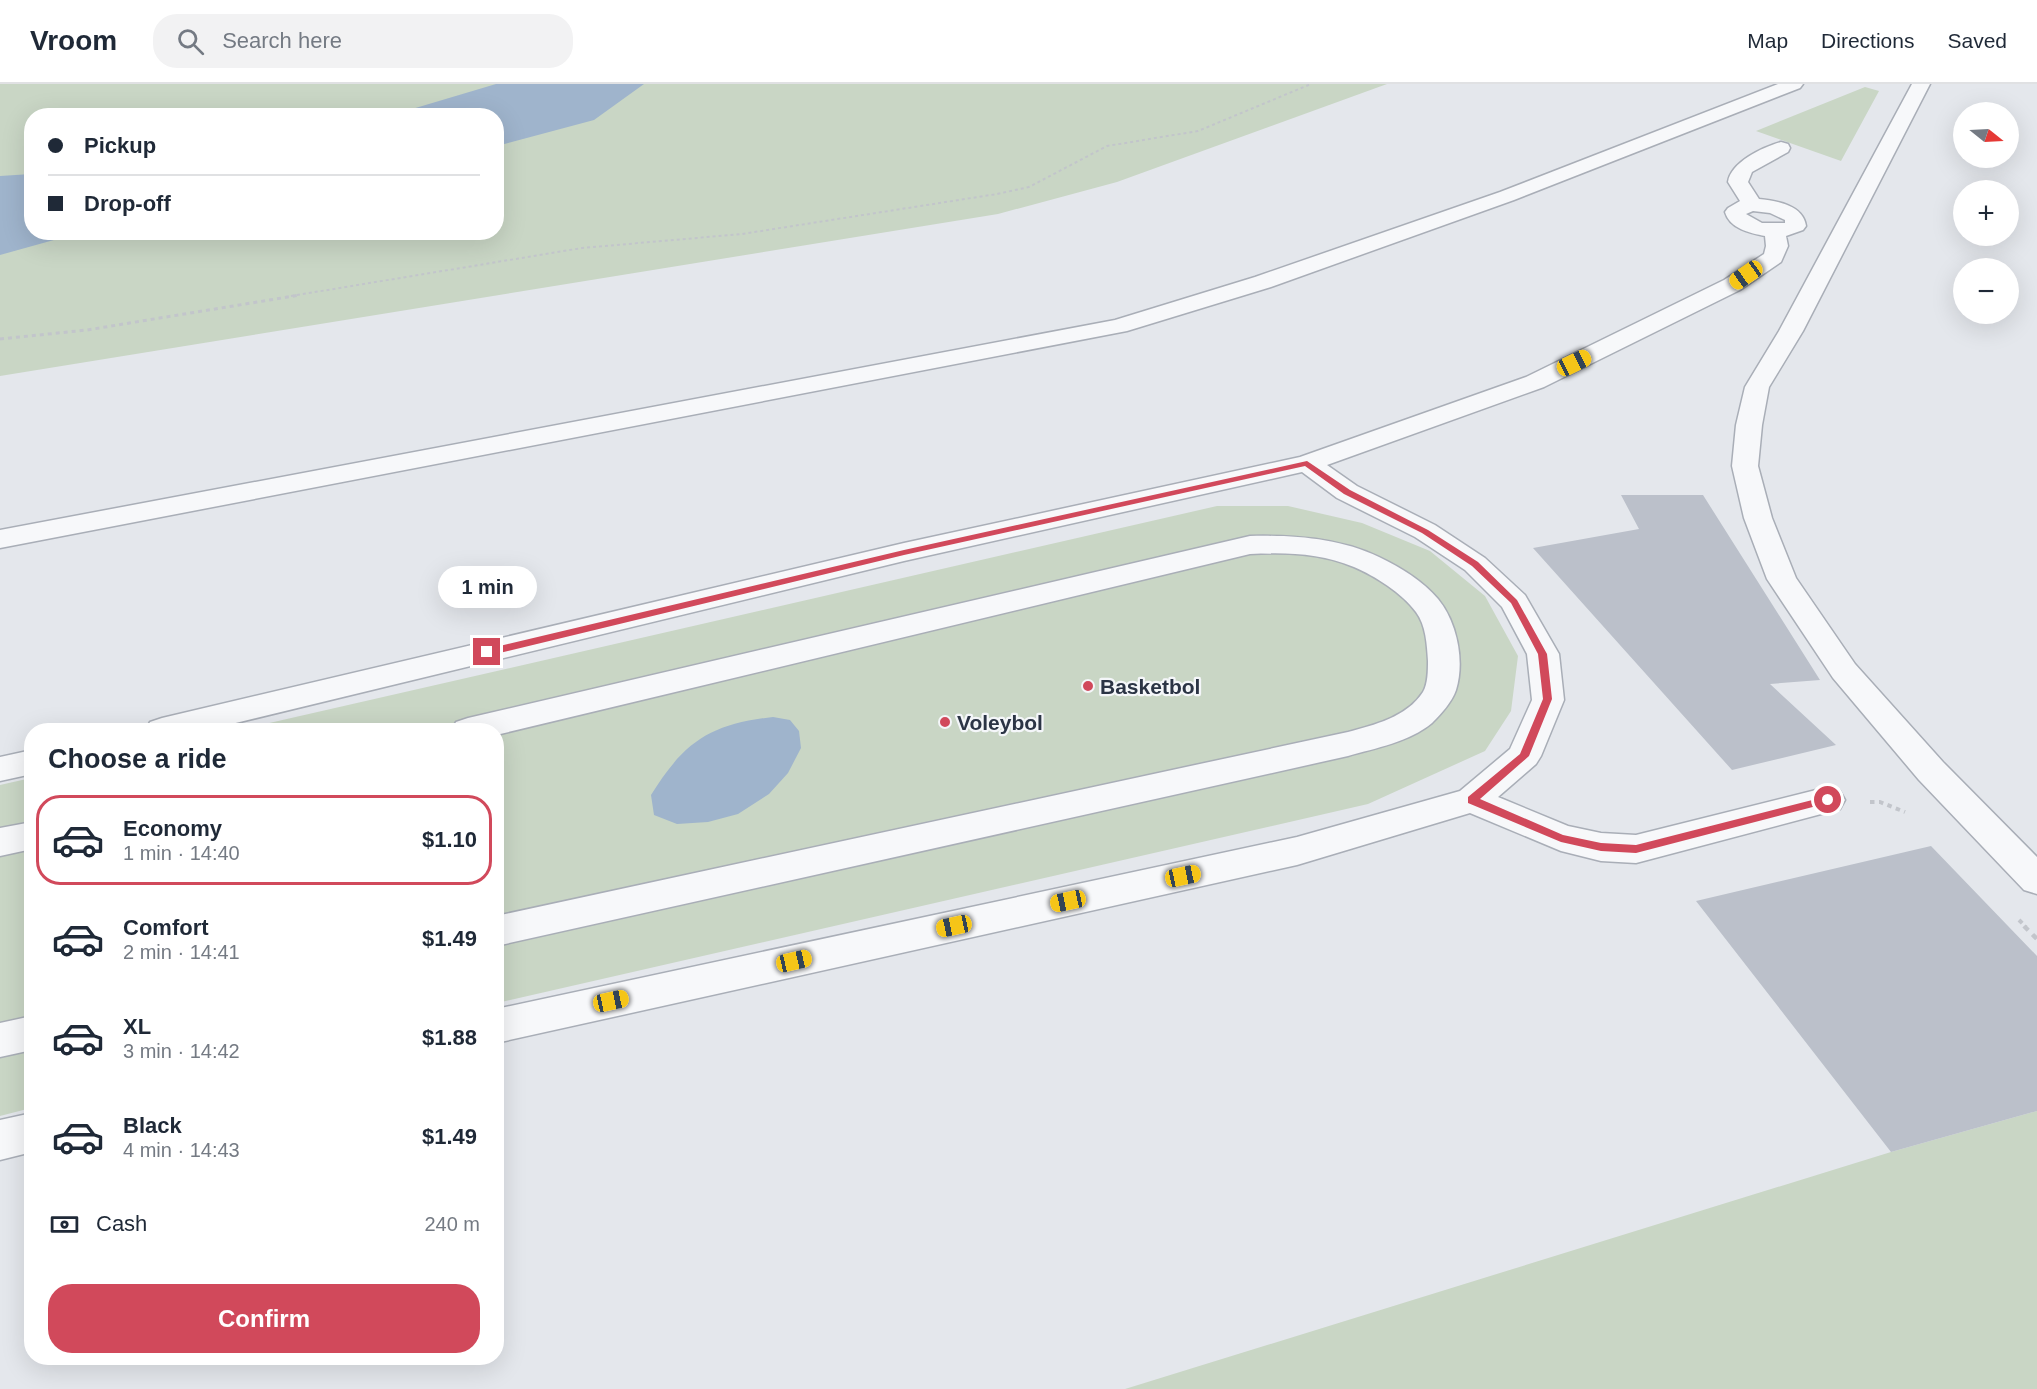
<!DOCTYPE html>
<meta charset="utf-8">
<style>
body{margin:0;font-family:Helvetica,sans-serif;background:#f2f2f3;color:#1f2937;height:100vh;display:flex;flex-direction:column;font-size:22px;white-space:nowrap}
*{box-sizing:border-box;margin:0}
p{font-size:20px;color:#747a83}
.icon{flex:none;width:33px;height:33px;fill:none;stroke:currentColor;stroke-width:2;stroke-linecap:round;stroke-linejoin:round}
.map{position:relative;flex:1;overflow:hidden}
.sheet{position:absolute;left:24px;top:639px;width:480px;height:642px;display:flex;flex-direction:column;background:#fff;border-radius:24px;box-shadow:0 6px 24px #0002}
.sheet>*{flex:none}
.banner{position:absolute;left:24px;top:24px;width:480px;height:132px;border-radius:24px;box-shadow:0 6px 24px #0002;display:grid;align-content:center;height:132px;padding:0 24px;background:#fff}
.needle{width:39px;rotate:108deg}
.buttons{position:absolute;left:1953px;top:18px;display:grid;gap:12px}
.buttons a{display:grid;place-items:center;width:66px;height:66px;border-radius:50%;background:#fff;box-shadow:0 6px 24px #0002;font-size:30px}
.end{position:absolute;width:27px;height:27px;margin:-14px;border:8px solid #d1495b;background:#fff;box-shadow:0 0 0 3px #fff}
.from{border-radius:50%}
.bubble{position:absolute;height:42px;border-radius:21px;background:#fff;box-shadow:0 6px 24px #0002;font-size:20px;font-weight:600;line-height:42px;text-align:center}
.car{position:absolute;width:18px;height:36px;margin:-18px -9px;border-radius:8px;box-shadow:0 0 4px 2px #0007;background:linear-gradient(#f5c518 24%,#345 0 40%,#f5c518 0 76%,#345 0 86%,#f5c518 0)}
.banner b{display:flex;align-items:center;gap:21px;height:57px;font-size:22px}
.banner b+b{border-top:2px solid #e0e1e3}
.banner i{width:15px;height:15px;background:#1f2937}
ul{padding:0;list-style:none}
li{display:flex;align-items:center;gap:18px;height:90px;margin:0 12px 9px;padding:0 12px;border:3px solid transparent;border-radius:24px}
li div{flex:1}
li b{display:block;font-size:22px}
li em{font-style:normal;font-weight:600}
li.selected{border-color:#d1495b}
li>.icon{width:54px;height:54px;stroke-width:1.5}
h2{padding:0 24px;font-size:27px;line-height:72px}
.pay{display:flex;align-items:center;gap:15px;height:66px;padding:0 24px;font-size:22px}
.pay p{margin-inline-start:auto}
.action{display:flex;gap:12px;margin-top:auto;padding:12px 24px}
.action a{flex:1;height:69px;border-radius:24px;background:#d1495b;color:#fff;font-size:24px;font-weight:600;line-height:69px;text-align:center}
header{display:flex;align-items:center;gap:36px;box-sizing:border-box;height:84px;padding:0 30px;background:#fff;border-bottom:2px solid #e0e1e3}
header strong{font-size:28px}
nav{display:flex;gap:33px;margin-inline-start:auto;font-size:21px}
.search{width:420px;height:54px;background:#f2f2f3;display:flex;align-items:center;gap:15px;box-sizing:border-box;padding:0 21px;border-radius:24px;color:#747a83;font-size:22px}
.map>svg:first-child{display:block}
.green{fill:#c9d6c5;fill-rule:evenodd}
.water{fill:#9fb4cc}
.building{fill:#bbc0ca}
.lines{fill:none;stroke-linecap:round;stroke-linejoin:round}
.minor-casing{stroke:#a9aeb7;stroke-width:3}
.path-far3{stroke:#c2c5cb;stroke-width:2;stroke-dasharray:3 3;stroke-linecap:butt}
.path-far2{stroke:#c2c5cb;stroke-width:3;stroke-dasharray:4 4;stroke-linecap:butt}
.path-far1{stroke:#c2c5cb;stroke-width:4;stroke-dasharray:4.5 4.5;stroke-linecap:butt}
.path{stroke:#c2c5cb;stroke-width:4.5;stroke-dasharray:6 6;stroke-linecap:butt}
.minor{fill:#f7f8fa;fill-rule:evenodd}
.route{fill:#d1495b}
.poi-dot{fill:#d1495b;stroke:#f4f6f9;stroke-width:2}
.labels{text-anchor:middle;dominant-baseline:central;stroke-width:4.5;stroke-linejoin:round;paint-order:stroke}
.poi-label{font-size:21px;font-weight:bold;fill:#2b3445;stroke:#f4f6f9;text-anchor:start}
</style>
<header>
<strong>Vroom</strong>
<div class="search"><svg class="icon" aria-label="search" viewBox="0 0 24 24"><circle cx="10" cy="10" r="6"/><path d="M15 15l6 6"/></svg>Search here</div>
<nav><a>Map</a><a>Directions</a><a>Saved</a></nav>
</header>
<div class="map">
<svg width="2037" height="1305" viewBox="0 0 2037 1305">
<rect width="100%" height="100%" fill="#e4e7ec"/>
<path class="green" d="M0 0H1387L1117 98 998 130 0 292ZM32 32H496V148H32Z
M1865 3 1879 7 1841 77 1756 47Z
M1217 422H1288L1362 439 1430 467 1485 512 1518 572 1511 627 1485 667 1368 720 497 919 496 646H239Z
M31 694V1024L0 1032V701Z
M2037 1027V1305H1125L1891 1068Z"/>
<path class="water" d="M496 0H644L594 36 497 62 496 32 392 31Z
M31 90 32 148 79 149 0 171V92Z
M773 633 790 636 799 647 801 664 788 689 769 710 738 730 708 738 677 740 654 731 651 711C684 658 710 640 773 633Z"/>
<path class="building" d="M1621 411H1703L1820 596 1770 600 1836 661 1732 686 1533 464 1639 445Z
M1931 762 2037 872V1027L1891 1068 1696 817Z"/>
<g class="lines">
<defs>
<path id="minor" d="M1778 0H1803L1800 4 1514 116 1271 203 1127 247 0 464V446L1115 236 1255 193 1500 108Z
M1912 0H1930L1803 247 1769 303 1762 341 1758 382 1772 434 1796 494 1855 580 1943 678 2037 773V810L2024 806 1919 696 1833 594 1767 495 1744 434 1732 382 1736 341 1745 303 1779 247Z
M1781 58 1788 60 1790 64 1788 68 1752 88 1748 98 1759 115C1777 117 1803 121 1806 142L1803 146 1786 152 1788 162 1781 178 1740 206 1544 303 1327 381 1357 402 1435 441 1485 474 1525 511 1559 570 1564 616 1541 672 1536 680 1498 713 1568 742 1601 749 1636 751 1828 703 1840 707 1845 716 1840 725 1636 779 1601 777 1561 767 1470 729 1297 781 496 959V925L1297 753 1460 707 1510 665 1532 616 1527 570 1502 523 1465 486 1415 453 1337 414 1302 388 904 477 207 646H146L150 638 162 634 904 459 1300 373 1526 293 1724 196 1764 170 1766 162 1765 152C1750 149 1730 145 1725 128L1728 124 1740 117 1728 98C1731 78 1763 63 1781 58ZM1753 127 1770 129 1785 136V139H1762L1746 130Z
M1250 452C1293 451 1339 454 1379 473 1400 483 1423 497 1438 515 1457 538 1465 577 1456 606 1452 618 1441 630 1432 639 1409 658 1376 664 1348 672L496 862V832L1348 648C1374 641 1407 633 1423 608 1428 600 1428 586 1428 577 1427 561 1426 541 1416 528 1402 509 1375 492 1354 483 1321 469 1285 468 1250 470L496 651V646H452L456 638 468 634Z
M32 666V690L0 697V673Z
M32 738V765L0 772V744Z
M32 932V966L0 973V939Z
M32 1029V1068L0 1076V1036Z"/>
</defs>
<use href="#minor" class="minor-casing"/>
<path class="path-far3" d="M291 212 582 164 742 150 997 110 1029 103 1107 62 1198 47 1311 0"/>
<path class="path-far2" d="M0 255 87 246 300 211"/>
<path class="path-far1" d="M1870 718H1880L1905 728
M2019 836 2026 843"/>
<path class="path" d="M2024 842 2037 855"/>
<use href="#minor" class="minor"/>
</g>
<path class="route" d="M1307 377 1350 406 1428 446 1478 478 1517 516 1547 570 1552 615 1529 672 1480 715 1563 751 1601 759 1636 761 1828 712 1832 713V718L1636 769 1601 767 1561 758 1468 719V713L1520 670 1543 615 1538 570 1511 519 1472 482 1422 449 1344 410 1305 382 904 471 487 572 482 568 487 565 904 466Z"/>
<g class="poi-dot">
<circle cx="1088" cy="602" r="6"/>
<circle cx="945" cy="638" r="6"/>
</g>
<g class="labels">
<g class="poi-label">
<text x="1100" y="602">Basketbol</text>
<text x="957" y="638">Voleybol</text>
</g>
</g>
</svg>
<div class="buttons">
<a><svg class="needle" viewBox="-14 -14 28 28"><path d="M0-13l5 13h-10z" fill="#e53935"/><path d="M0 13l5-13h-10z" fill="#747a83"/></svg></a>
<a>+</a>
<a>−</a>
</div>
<i class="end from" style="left:1828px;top:716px"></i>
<i class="end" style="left:487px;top:568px"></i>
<div class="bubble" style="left:438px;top:482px;width:99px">1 min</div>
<i class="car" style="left:1746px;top:191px;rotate:235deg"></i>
<i class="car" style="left:1574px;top:279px;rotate:64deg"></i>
<i class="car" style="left:1183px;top:792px;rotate:78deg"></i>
<i class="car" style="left:1068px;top:817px;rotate:258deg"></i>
<i class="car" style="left:954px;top:842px;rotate:258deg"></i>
<i class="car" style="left:794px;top:877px;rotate:77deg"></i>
<i class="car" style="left:611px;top:917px;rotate:78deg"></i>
<div class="banner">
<b><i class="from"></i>Pickup</b>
<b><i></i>Drop-off</b>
</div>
<section class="sheet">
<h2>Choose a ride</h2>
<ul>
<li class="selected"><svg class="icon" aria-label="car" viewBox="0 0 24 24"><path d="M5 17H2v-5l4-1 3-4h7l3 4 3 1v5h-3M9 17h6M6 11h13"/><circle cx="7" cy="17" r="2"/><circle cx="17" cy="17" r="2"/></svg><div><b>Economy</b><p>1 min · 14:40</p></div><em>$1.10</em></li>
<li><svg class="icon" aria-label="car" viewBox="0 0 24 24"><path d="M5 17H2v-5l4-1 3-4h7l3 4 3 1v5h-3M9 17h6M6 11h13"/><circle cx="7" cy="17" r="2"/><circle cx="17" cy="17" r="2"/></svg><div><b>Comfort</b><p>2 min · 14:41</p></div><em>$1.49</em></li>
<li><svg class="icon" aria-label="car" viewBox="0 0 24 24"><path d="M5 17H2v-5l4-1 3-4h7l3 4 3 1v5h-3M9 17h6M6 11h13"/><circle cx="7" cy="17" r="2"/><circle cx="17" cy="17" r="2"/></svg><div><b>XL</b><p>3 min · 14:42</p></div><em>$1.88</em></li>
<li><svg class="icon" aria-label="car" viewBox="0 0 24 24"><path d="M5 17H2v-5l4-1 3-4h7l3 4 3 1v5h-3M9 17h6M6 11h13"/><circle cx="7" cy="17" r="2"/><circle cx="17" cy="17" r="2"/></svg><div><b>Black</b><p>4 min · 14:43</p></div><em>$1.49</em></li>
</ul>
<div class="pay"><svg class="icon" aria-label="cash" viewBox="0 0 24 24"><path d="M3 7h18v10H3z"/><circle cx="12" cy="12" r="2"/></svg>Cash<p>240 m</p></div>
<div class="action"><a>Confirm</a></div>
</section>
</div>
